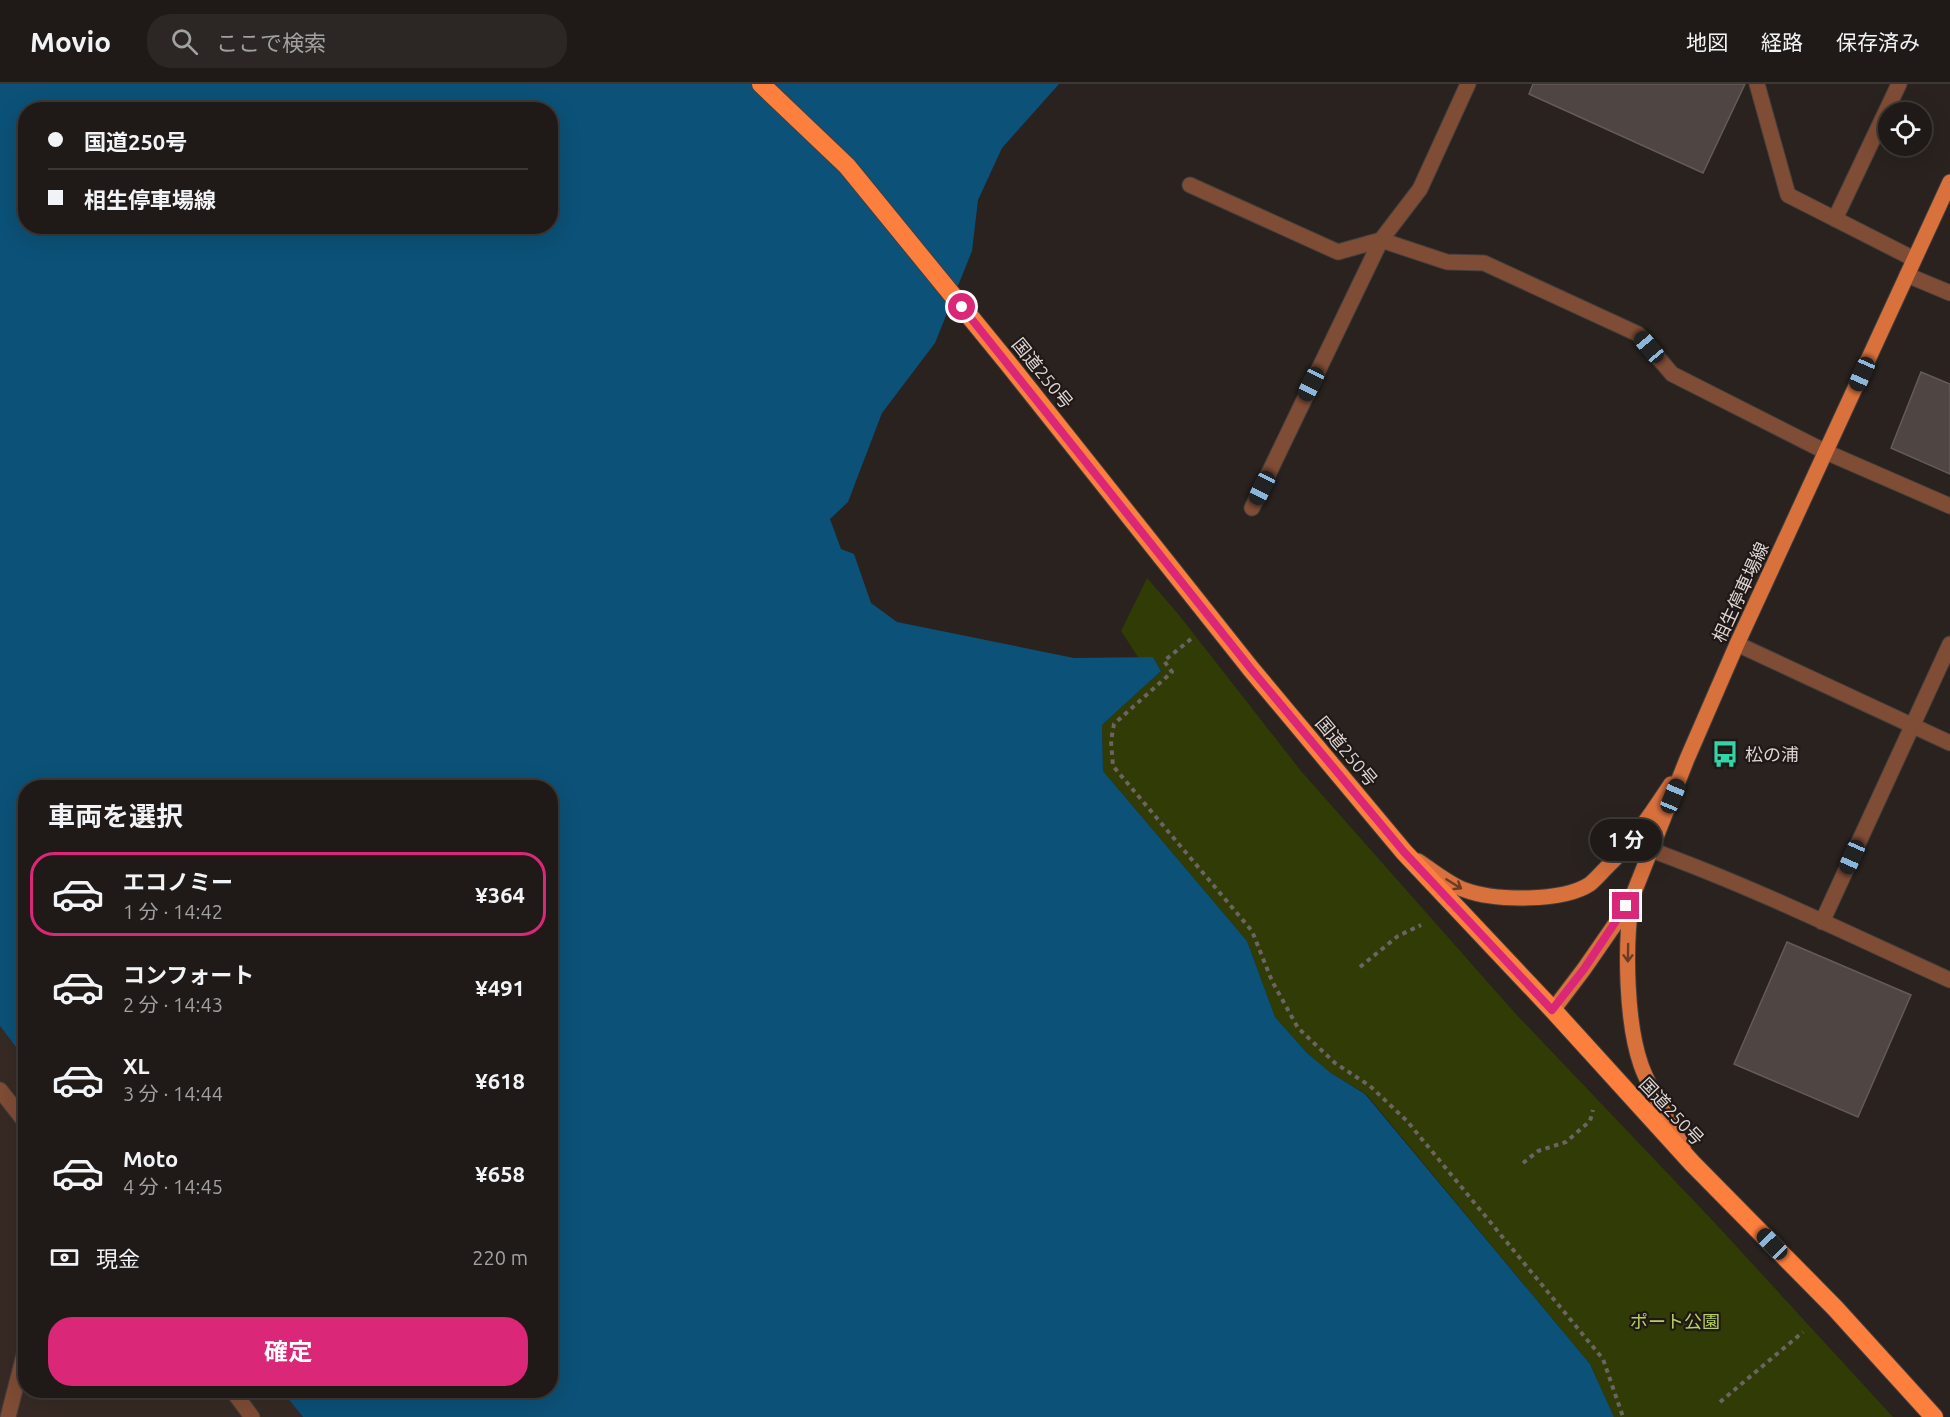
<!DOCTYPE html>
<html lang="ja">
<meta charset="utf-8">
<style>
body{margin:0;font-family:Ubuntu,"Noto Sans JP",sans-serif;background:#2c2724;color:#f1f3f6;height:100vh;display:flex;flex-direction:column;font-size:22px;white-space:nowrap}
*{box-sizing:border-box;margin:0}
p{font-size:20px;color:#a1a1a1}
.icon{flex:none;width:33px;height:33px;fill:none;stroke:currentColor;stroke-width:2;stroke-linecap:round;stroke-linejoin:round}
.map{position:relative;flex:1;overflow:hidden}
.side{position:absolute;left:18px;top:696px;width:540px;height:618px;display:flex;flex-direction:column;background:#1f1a17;border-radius:24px;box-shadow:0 6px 24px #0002,0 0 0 2px #3c3836}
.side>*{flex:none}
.banner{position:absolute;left:18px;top:18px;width:540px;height:132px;border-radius:24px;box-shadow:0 6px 24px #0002,0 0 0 2px #3c3836;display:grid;align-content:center;height:132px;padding:0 30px;background:#1f1a17}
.controls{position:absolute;left:1878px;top:18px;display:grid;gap:12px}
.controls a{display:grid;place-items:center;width:54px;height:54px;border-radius:50%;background:#1f1a17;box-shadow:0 6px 24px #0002,0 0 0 2px #3c3836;font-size:30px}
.end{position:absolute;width:27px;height:27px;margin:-14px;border:8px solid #db2777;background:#fff;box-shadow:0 0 0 3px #fff}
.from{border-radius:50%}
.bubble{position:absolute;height:42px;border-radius:21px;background:#1f1a17;box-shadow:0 6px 24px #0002,0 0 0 2px #3c3836;font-size:20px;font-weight:700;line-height:42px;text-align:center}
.car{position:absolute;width:18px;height:36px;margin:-18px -9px;border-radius:8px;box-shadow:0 0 4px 2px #0007;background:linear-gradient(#222 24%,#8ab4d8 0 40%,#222 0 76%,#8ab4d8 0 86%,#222 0)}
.banner b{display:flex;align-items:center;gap:21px;height:57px;font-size:22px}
.banner b+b{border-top:2px solid #3c3836}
.banner i{width:15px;height:15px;background:#f1f3f6}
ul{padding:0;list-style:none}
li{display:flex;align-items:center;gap:18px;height:84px;margin:0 12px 9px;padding:0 18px;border:3px solid transparent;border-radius:24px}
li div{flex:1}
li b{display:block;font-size:22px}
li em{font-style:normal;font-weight:700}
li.selected{border-color:#db2777}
li>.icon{width:54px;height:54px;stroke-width:1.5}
h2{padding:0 30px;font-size:27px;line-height:72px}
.pay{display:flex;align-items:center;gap:15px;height:66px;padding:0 30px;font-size:22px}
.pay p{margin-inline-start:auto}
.cta{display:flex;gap:12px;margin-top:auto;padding:12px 30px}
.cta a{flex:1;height:69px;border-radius:24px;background:#db2777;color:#fff;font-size:24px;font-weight:700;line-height:69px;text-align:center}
header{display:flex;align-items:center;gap:36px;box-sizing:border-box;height:84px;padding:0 30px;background:#1f1a17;border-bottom:2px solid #3c3836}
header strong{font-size:28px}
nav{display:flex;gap:33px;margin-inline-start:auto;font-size:21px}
.search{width:420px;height:54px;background:#2c2724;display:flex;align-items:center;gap:15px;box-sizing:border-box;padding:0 21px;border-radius:24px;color:#a1a1a1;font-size:22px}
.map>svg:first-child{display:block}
.built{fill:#372a25}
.green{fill:#303b06}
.water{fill:#0c5177;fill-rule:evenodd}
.building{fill:#4f4643;stroke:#645b57;stroke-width:1.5}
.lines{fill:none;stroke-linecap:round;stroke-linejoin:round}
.minor-casing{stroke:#453f3c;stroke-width:17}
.major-casing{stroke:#453f3c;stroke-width:17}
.highway-casing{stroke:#453f3c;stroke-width:20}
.path{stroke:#6b6462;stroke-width:4;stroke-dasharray:4.5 4.5;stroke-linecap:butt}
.minor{stroke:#7f4c35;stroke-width:15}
.major{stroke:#d9713d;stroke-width:15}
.highway{stroke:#fd7f3e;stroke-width:18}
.oneway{stroke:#6a3c26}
.route{stroke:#db2777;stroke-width:8}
.labels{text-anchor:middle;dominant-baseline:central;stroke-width:4.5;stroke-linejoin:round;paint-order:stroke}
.street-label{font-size:18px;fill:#dbd6d4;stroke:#201816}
.poi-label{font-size:18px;fill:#dbd6d4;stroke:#201816;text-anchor:start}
.park-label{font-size:18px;fill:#b6d061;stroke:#201816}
</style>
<header>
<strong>Movio</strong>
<div class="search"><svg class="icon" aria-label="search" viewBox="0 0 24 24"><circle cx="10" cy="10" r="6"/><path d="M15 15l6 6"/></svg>ここで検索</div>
<nav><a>地図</a><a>経路</a><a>保存済み</a></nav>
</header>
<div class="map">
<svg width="1950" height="1333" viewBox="0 0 1950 1333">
<rect width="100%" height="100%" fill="#29221f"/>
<path class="built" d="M0 942 25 975 26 1306 282 1307 303 1333H0Z"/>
<path class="green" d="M1147 494 1179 531 1301 687 1515 929 1715 1139 1893 1333H1614L1590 1280 1366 1010 1331 989 1307 969 1275 933 1247 857 1103 687 1102 641 1161 587 1153 573H1138L1121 547Z"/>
<path class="water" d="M0 0H1059L1002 64 978 116 972 167 935 259 882 329 848 418 830 435 841 465 854 470 871 519 897 538 1074 574 1153 573 1161 587 1102 641 1103 687 1247 857 1275 933 1307 969 1331 989 1365 1010 1590 1280 1614 1333H303L282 1307 550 1306V704H26L25 975 0 942ZM26 26H550V142H26Z"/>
<path class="building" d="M1533 0H1745L1703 89 1529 10Z
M1921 288 1950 300V390L1891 364Z
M1787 858 1911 911 1858 1033 1734 980Z"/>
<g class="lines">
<defs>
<path id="minor" d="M1757 0 1788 111 1914 175
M1190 101 1338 168 1381 156 1447 178 1484 179 1638 250 1672 290 1826 368 1950 422
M1835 135 1899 0
M1907 191 1950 209
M1252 424 1381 156 1420 105 1468 0
M1737 560 1950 659
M1651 766C1753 803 1851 851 1950 896
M1822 838 1950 560
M0 1006 26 1039
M232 1306 252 1333
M8 1333 26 1263"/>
<path id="major" d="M1418 777C1432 786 1450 801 1465 806 1495 817 1563 818 1590 800 1596 795 1601 789 1606 784 1632 759 1651 730 1671 700
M1631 820C1625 864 1626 938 1641 981 1651 1009 1669 1036 1683 1063
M1553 926 1584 885 1620 833 1633 811 1687 675 1737 560 1950 98"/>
<path id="highway" d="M761 0 847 82 1007 278 1251 585 1404 768 1553 926 1692 1079 1835 1224 1934 1333"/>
</defs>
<use href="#minor" class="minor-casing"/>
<use href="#major" class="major-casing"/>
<use href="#highway" class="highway-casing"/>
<path class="path" d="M1191 555 1164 577 1172 588 1114 640 1111 657 1113 682 1252 847 1272 897 1298 944 1335 979 1370 1002 1407 1037 1603 1275 1623 1333
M1360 883 1398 852 1421 841
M1523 1079 1538 1067 1566 1058 1590 1037 1593 1026
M1720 1318 1803 1248"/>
<use href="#minor" class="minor"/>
<use href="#major" class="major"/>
<use href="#highway" class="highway"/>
</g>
<defs><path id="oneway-shaft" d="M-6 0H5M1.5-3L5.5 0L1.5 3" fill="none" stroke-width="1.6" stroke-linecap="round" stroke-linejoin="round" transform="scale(1.5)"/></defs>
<g class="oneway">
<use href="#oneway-shaft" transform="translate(1454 800) rotate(32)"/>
<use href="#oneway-shaft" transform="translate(1628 869) rotate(91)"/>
</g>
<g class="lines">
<path class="route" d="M962 223 1251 585 1404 768 1552 926 1584 885 1626 822"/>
</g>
<defs>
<symbol id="bus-bare" viewBox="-9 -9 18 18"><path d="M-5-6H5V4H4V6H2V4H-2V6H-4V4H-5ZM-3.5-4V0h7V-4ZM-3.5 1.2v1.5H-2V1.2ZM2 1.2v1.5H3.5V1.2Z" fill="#33d4a8" stroke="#201816" stroke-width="2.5" paint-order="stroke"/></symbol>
</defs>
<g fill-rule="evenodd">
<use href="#bus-bare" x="1706" y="651" width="38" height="38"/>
</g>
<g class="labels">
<g class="street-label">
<text transform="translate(1043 289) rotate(51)">国道250号</text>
<text transform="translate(1740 508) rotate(-65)">相生停車場線</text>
<text transform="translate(1347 667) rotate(50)">国道250号</text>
<text transform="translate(1672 1027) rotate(47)">国道250号</text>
</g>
<g class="poi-label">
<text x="1745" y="670">松の浦</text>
</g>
<g class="park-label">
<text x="1675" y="1237">ポート公園</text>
</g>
</g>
</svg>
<div class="controls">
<a><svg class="icon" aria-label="locate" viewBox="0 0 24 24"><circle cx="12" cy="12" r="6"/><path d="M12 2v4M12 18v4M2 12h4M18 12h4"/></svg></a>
</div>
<i class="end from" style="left:962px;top:223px"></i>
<i class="end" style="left:1626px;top:822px"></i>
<div class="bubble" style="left:1590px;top:735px;width:72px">1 分</div>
<i class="car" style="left:1649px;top:263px;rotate:320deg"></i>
<i class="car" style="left:1862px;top:290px;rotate:204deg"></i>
<i class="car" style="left:1311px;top:300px;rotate:206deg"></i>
<i class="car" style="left:1262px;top:404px;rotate:206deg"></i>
<i class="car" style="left:1673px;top:712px;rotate:22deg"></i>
<i class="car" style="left:1852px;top:773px;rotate:204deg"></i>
<i class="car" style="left:1772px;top:1160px;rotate:316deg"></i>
<div class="banner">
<b><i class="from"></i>国道250号</b>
<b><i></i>相生停車場線</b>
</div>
<section class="side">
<h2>車両を選択</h2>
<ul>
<li class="selected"><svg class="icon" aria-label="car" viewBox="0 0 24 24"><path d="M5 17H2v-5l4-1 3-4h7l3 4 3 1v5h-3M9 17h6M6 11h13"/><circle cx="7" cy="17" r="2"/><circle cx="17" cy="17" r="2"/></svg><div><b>エコノミー</b><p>1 分 · 14:42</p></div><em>¥364</em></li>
<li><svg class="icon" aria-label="car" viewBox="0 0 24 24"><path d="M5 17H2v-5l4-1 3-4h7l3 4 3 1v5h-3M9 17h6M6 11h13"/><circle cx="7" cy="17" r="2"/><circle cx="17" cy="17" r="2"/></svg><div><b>コンフォート</b><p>2 分 · 14:43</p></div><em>¥491</em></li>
<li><svg class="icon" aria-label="car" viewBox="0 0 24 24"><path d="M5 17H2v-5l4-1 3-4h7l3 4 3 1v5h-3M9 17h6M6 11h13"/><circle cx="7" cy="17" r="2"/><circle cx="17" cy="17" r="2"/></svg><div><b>XL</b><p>3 分 · 14:44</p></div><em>¥618</em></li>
<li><svg class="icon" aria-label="car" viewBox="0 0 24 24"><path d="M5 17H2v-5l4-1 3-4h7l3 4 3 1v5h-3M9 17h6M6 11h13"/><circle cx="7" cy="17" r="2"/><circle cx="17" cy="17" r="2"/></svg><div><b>Moto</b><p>4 分 · 14:45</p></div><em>¥658</em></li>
</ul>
<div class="pay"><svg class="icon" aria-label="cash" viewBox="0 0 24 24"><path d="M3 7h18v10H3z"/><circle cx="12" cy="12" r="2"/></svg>現金<p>220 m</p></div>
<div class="cta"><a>確定</a></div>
</section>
</div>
